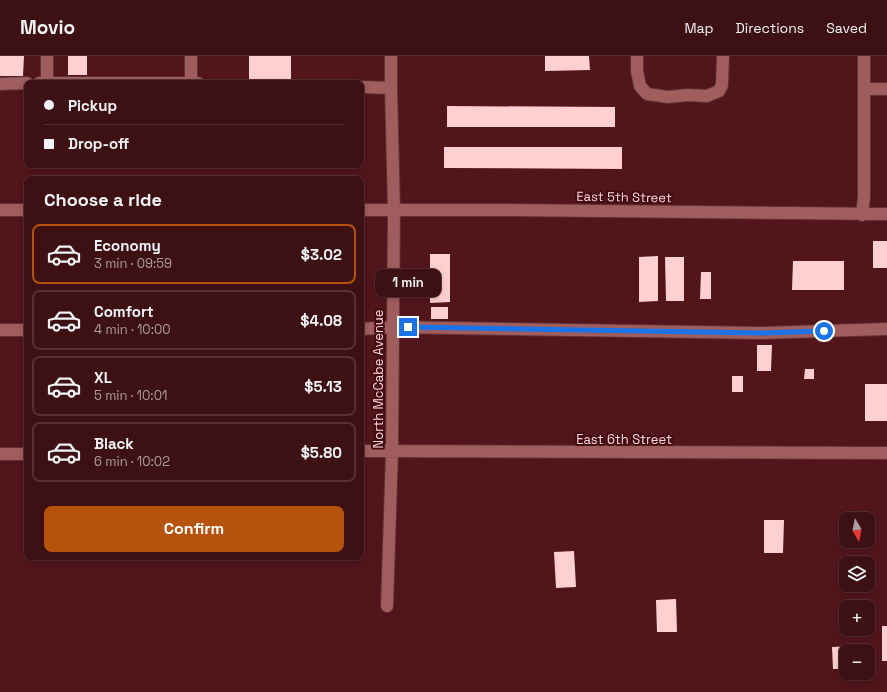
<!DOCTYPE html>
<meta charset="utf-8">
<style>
body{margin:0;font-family:"Space Grotesk",sans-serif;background:#44191d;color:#f1f3f6;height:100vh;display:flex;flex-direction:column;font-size:15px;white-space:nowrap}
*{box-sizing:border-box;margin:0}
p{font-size:13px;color:#ad9da0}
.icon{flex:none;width:22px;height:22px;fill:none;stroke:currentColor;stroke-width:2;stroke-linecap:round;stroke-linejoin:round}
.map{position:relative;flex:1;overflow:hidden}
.side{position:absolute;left:24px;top:120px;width:340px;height:384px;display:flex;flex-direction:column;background:#3d1014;border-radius:8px;box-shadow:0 2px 6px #0003,0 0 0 1px #563034}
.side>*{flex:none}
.banner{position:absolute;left:24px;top:24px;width:340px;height:88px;border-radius:8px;box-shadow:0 2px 6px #0003,0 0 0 1px #563034;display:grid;align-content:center;height:88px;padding:0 20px;background:#3d1014}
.needle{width:26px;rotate:170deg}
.tools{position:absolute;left:839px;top:456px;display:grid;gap:8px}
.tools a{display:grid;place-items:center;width:36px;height:36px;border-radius:8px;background:#3d1014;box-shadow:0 2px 6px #0003,0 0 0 1px #563034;font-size:20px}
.end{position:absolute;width:18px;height:18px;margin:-9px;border:5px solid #1a73e8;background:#fff;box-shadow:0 0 0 2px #fff}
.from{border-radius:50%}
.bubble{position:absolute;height:28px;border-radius:8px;background:#3d1014;box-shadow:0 2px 6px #0003,0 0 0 1px #563034;font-size:13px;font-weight:700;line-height:28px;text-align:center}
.banner b{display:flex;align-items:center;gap:14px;height:38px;font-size:15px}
.banner b+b{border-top:1px solid #563034}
.banner i{width:10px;height:10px;background:#f1f3f6}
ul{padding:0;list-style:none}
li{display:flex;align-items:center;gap:12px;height:60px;margin:0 8px 6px;padding:0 12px;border:2px solid #563034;border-radius:8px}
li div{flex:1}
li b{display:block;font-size:15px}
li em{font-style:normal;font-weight:700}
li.selected{border-color:#b45309}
li>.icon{width:36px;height:36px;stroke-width:1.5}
h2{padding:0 20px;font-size:18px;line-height:48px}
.button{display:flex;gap:8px;margin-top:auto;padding:8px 20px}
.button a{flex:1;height:46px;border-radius:8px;background:#b45309;color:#fff;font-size:16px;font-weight:700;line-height:46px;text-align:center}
header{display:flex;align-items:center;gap:24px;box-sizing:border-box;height:56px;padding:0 20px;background:#3d1014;border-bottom:1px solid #563034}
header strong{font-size:19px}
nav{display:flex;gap:22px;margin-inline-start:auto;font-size:14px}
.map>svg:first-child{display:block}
.building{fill:#ffd0cf}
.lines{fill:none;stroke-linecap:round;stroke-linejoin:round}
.minor-casing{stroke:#5f3034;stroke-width:14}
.minor{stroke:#a05d5e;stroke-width:12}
.route{stroke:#1a73e8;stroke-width:5}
.labels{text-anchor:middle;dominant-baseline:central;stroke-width:4;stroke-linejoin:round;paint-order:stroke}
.street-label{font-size:13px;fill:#fadada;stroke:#450a11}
</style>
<header>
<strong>Movio</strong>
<nav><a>Map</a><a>Directions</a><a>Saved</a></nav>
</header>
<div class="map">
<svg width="887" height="636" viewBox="0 0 887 636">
<rect width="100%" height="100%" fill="#51151b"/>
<path class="building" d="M0 0H24L23 20H0Z
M68 0H87V19H68Z
M249 0H291V24H249Z
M545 0H589L590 14 545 15Z
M447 50 615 51V71H447Z
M444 91H622V113L444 112Z
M873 185H887V212H873Z
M430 198H450V246L430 247Z
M658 200V245L639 246V201Z
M665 201H684V245H666Z
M793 205H844V234H792Z
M701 216H711V243H700Z
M431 251H448V263H431Z
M757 289H772L771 315H757Z
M805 313H814V323H804Z
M732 320H743V336H732Z
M865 328H887V365H865Z
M764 464H784L783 497H764Z
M574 495 576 531 556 532 554 496Z
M676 543 677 576H657L656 544Z
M882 570H887V605H882Z
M858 590V595H846V613H833L832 591Z"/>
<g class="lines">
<defs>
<path id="minor" d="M47 0V27
M637 0V15L640 30 647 38 668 41 688 39 707 40 719 35 722 29 723 0
M39 27H198
M191 27V0
M0 28 27 27
M361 31 391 32
M864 33H887
M0 154H27
M361 154H503L887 158
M862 159 864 141V0
M361 273 392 271 761 277 887 273
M0 274H27
M361 395 887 397
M0 398H27
M387 550 392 395 394 154 391 32V0"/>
</defs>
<use href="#minor" class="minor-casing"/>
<use href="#minor" class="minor"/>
</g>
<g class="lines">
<path class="route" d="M408 271 761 277 824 275"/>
</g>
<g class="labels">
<g class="street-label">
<text transform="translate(624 141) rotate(1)">East 5th Street</text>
<text transform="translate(378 323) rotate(-90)">North McCabe Avenue</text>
<text x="624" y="383">East 6th Street</text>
</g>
</g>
</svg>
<div class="tools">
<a><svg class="needle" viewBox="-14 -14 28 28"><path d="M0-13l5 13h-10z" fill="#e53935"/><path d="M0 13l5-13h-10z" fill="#ad9da0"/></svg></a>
<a><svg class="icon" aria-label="layers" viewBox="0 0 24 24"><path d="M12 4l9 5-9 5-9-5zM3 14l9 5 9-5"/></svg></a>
<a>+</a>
<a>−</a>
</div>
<i class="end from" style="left:824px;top:275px"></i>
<i class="end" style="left:408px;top:271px"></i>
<div class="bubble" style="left:375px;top:213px;width:66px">1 min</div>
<div class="banner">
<b><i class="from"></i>Pickup</b>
<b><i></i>Drop-off</b>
</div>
<section class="side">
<h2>Choose a ride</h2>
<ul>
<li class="selected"><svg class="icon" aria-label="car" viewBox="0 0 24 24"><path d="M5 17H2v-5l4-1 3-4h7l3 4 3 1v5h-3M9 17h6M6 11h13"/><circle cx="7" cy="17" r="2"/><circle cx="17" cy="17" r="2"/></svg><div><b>Economy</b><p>3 min · 09:59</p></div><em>$3.02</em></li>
<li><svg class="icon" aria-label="car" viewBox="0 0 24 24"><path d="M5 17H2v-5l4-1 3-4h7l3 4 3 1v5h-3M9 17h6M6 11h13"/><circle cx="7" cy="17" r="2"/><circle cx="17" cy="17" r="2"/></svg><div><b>Comfort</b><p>4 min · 10:00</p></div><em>$4.08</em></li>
<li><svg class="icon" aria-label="car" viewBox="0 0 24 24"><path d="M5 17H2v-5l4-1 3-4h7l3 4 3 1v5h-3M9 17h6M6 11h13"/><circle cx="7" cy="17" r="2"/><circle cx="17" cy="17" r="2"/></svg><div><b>XL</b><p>5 min · 10:01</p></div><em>$5.13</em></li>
<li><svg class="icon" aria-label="car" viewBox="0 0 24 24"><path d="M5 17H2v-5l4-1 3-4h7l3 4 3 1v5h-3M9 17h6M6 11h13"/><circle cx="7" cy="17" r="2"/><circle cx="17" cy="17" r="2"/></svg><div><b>Black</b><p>6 min · 10:02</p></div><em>$5.80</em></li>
</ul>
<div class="button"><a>Confirm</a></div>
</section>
</div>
